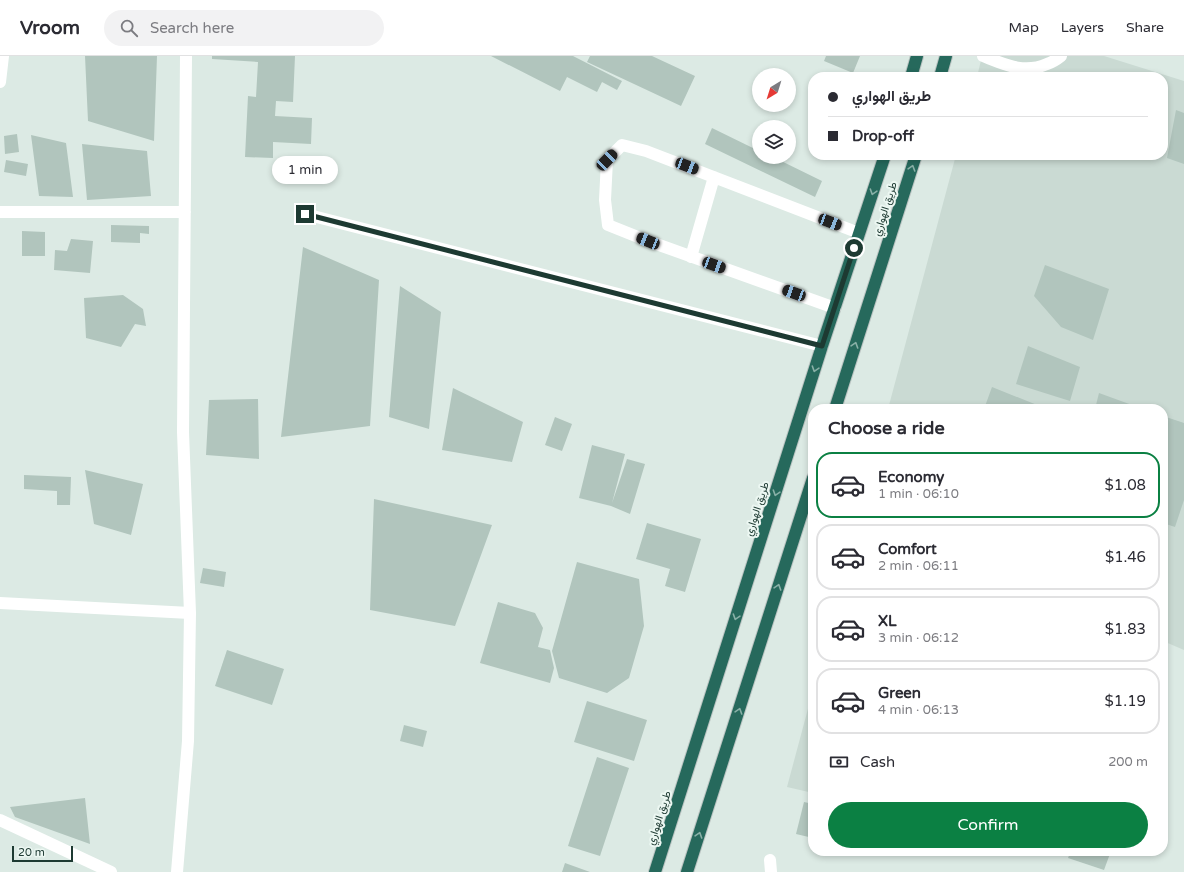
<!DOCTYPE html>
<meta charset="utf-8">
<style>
body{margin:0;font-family:"Varela Round",Vazirmatn,sans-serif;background:#f2f2f3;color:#2b2b33;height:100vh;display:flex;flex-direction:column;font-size:15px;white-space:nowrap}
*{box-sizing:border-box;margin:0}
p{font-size:13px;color:#7c7c81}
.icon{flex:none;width:22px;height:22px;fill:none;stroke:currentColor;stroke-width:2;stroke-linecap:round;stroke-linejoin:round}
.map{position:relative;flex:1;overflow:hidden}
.panel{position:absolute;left:808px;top:348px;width:360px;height:452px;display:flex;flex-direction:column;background:#fff;border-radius:16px;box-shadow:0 2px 6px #0003}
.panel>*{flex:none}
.top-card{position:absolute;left:808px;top:16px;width:360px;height:88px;border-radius:16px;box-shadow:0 2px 6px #0003;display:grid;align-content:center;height:88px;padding:0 20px;background:#fff}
.needle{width:26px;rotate:218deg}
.buttons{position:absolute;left:752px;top:12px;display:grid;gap:8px}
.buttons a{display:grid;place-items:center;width:44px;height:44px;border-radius:50%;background:#fff;box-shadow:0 2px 6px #0003;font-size:20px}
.scale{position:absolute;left:12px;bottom:10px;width:61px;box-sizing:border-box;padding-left:4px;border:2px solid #1d3a32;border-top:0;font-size:11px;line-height:14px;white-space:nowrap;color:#1d3a32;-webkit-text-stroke:3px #ecf7f2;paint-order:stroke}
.end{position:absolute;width:18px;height:18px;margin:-9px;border:5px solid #1d3a32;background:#fff;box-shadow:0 0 0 2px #fff}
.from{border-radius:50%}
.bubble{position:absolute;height:28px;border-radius:14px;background:#fff;box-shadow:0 2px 6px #0003;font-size:13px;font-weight:600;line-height:28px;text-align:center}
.car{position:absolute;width:12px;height:24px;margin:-12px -6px;border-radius:5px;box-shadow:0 0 3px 1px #0007;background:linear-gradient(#222 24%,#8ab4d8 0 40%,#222 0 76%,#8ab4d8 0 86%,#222 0)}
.top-card b{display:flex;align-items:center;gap:14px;height:38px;font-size:15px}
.top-card b+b{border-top:1px solid #e1e1e2}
.top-card i{width:10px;height:10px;background:#2b2b33}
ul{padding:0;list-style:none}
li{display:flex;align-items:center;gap:12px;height:66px;margin:0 8px 6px;padding:0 12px;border:2px solid #e1e1e2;border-radius:16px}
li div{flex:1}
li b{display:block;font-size:15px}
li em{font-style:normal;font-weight:600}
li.on{border-color:#0b8043}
li>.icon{width:36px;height:36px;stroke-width:1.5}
h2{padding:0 20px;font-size:18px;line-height:48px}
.pay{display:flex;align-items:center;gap:10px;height:44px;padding:0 20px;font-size:15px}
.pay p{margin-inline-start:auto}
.cta{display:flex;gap:8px;margin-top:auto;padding:8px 20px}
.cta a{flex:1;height:46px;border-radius:24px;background:#0b8043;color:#fff;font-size:16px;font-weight:600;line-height:46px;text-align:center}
header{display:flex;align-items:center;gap:24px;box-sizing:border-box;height:56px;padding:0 20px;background:#fff;border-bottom:1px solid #e1e1e2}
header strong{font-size:19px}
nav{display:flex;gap:22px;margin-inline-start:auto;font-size:14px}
.search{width:280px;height:36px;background:#f2f2f3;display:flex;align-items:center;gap:10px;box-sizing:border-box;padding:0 14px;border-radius:22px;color:#7c7c81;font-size:15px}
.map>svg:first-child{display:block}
.built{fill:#cadad3}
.building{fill:#b1c5bd}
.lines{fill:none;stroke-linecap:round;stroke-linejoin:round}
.highway-casing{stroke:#bbc4c2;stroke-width:14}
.minor{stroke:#fff;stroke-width:12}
.highway{stroke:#26695c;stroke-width:12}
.oneway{stroke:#89b0a7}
.route{stroke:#1d3a32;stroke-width:5}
.labels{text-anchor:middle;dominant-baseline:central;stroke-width:4;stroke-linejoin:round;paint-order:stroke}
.street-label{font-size:11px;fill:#1d3a32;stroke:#ecf7f2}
</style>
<header>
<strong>Vroom</strong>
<div class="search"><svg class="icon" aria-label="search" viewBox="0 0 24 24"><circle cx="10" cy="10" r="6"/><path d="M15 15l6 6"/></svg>Search here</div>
<nav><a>Map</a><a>Layers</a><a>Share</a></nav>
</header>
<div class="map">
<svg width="1184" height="816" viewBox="0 0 1184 816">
<rect width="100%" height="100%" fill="#dceae4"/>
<path class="built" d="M982 0H1104L1184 25V594L1163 585V353H888L956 99H1163V21H977Z
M813 634V737L787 731Z"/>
<path class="building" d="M85 0H157L154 85 88 65Z
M212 0H295L293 46 276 45 275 60 312 62 311 88 273 86V102L245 101 248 40 256 41 258 6 212 3Z
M491 0H573L622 25 617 34 602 26 597 36 567 21 560 35Z
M590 0H652L695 20 681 50 587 6Z
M826 0H860L853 17 824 5Z
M1176 54 1184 57V108L1167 102Z
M712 72 759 95V101H773L822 125 815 141 705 88Z
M17 78 19 96 5 98 4 80Z
M31 79 66 87 73 141 39 140Z
M82 88 147 95 151 140 87 144Z
M6 104 28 108 26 120 4 116Z
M111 169 149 170V178L140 177V187L111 186Z
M22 175 45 176V200H22Z
M71 183 93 185 90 217 54 214 55 194 67 195Z
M303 191 379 224 370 370 281 381Z
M1045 209 1109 233 1093 284 1061 271 1034 240Z
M400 230 441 256 429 373 389 361Z
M123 239 143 253 146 270 135 268 121 291 86 282 84 242Z
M1028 290 1080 311 1070 345 1016 328Z
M992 331 1047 353H984Z
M453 332 523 366 512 406 442 394Z
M1099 337 1143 353H1095Z
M258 343 259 403 206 399 209 344Z
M1163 360 1184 367V444L1175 471 1163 467Z
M555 361 572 368 562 395 545 389Z
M592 389 625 398 612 447 627 403 645 408 630 458 611 450 579 442Z
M85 414 143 428 131 479 94 468Z
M24 419 71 421 70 449H57V435L24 433Z
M374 443 492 469 455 570 370 554Z
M647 467 701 483 685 536 665 530 670 513 636 503Z
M577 506 639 523 644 570 629 622 607 637 559 622 552 595Z
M203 512 226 516 224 531 200 527Z
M498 546 535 557 543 572 538 591 550 594 554 612 550 627 480 607Z
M227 594 284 613 272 649 215 630Z
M587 645 647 664 634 705 574 686Z
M404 669 427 675 423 691 400 685Z
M597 701 629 712 600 800 568 790Z
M85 742 90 788 15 761 10 751Z
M804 746 813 748V782L796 778Z
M863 795H881L879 800Z
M1071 795H1111L1104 814 1068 802Z
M565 807 590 816H562Z"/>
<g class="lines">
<defs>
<path id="highway" d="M911 21 917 0
M940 21 946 0
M835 353 916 99
M655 816 822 290 885 99
M687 816 813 422"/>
</defs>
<use href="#highway" class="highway-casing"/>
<path class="minor" d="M983 0C1006 9 1024 18 1047 8 1053 6 1056 4 1061 0
M0 26 3 0
M0 156H185
M305 158 822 290
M691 201 714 121
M835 252 648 185 608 169 605 144 607 104 622 89 646 95 859 177
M0 547 190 557
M0 764 111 816
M770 804 771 816
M177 816 188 685 190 557 183 376 186 0"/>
<use href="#highway" class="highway"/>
</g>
<defs><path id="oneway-chevron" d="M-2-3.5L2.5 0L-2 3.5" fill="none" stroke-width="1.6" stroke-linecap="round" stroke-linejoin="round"/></defs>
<g class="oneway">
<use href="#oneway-chevron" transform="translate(912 112) rotate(-73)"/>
<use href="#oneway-chevron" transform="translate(873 136) rotate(108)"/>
<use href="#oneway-chevron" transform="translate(855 289) rotate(-72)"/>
<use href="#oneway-chevron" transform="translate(815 313) rotate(108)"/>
<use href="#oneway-chevron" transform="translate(776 437) rotate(108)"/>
<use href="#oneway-chevron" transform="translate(778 531) rotate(-72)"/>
<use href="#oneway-chevron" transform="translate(736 561) rotate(108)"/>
<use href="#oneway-chevron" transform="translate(739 655) rotate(-72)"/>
<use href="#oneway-chevron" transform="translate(699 779) rotate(-72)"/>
</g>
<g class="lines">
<path class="route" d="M305 158 822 290 854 192"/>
</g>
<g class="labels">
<g class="street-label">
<text transform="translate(885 153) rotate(-72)">طريق الهواري</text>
<text transform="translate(757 453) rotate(-72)">طريق الهواري</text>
<text transform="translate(659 762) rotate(-72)">طريق الهواري</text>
</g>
</g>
</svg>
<div class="buttons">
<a><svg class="needle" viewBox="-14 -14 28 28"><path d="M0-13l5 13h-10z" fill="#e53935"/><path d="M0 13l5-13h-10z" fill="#7c7c81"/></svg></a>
<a><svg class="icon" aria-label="layers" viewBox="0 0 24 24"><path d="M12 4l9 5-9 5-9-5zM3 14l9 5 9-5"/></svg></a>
</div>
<div class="scale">20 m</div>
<i class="end from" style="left:854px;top:192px"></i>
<i class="end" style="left:305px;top:158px"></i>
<div class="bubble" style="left:272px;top:100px;width:66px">1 min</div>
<i class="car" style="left:607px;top:104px;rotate:44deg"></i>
<i class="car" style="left:687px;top:110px;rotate:111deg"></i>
<i class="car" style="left:830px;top:166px;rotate:111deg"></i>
<i class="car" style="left:648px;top:185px;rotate:292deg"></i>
<i class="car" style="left:714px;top:209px;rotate:110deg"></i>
<i class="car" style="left:794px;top:237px;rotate:290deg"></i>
<div class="top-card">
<b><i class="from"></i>طريق الهواري</b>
<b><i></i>Drop-off</b>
</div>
<section class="panel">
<h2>Choose a ride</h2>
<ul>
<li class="on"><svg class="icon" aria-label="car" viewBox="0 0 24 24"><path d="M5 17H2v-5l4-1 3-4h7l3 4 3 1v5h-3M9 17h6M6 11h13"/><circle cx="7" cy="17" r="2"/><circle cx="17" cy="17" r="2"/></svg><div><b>Economy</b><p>1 min · 06:10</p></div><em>$1.08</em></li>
<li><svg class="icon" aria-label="car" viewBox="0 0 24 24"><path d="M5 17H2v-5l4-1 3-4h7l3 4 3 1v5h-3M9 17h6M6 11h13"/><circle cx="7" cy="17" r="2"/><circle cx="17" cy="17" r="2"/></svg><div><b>Comfort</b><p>2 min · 06:11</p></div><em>$1.46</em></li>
<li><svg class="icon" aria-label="car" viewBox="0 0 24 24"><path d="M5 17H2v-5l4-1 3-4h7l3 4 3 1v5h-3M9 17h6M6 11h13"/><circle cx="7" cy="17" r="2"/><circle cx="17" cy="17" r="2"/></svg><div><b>XL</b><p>3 min · 06:12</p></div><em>$1.83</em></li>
<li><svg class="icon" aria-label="car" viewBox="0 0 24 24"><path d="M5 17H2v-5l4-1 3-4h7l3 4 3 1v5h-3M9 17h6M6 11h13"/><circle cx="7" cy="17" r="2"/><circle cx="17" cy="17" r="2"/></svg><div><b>Green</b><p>4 min · 06:13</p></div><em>$1.19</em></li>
</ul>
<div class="pay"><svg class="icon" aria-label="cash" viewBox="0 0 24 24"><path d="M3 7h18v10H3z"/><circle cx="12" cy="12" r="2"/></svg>Cash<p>200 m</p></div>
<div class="cta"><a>Confirm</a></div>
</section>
</div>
